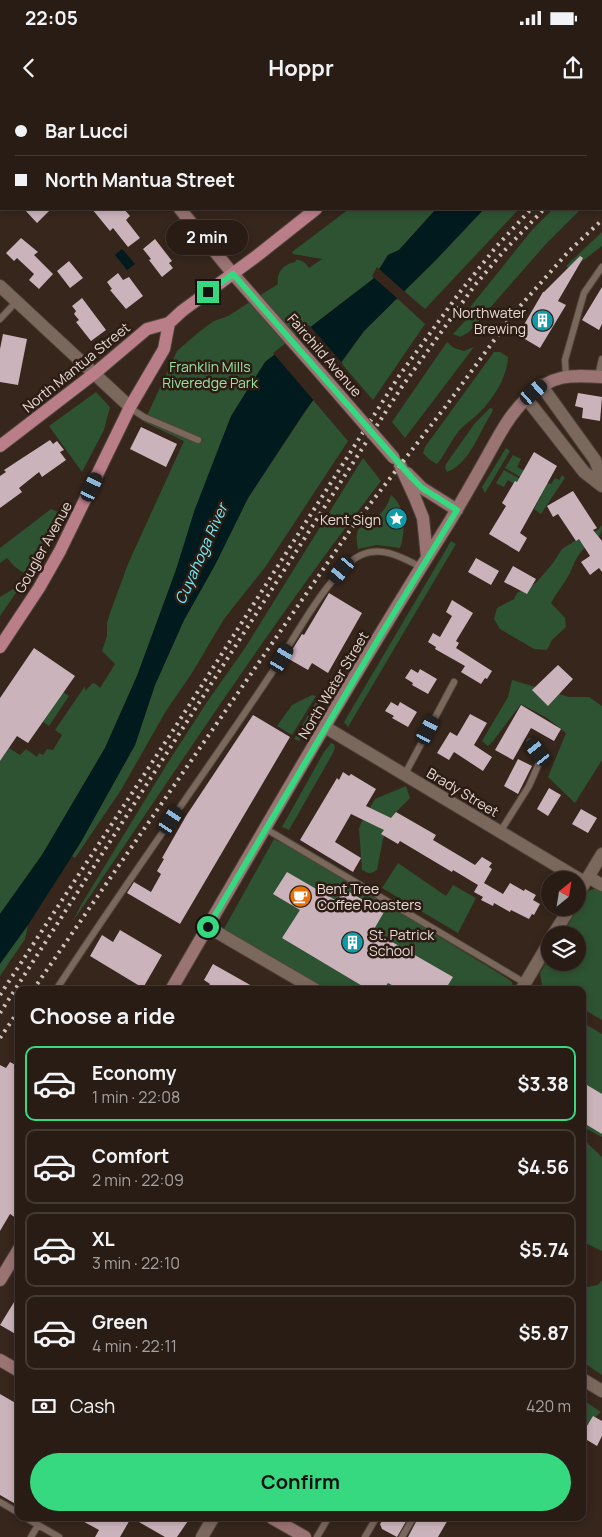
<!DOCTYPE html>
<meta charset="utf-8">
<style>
body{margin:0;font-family:Manrope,sans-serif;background:#30251e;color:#f1f3f6;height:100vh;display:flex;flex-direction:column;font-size:19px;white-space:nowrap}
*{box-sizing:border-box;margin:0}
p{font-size:16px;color:#a5a1a0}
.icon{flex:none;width:28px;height:28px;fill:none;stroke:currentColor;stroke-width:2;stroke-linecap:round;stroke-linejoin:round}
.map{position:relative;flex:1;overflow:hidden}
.drawer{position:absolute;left:15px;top:886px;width:571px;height:535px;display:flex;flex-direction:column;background:#281c15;border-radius:10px;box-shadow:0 2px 8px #0003,0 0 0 1px #443a34}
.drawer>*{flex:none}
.top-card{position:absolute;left:0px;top:0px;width:602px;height:110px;box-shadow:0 2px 8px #0003,0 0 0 1px #443a34;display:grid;align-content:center;height:110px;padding:0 15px;background:#281c15}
.needle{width:32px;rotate:30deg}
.fabs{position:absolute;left:541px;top:771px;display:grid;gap:10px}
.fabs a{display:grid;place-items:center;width:45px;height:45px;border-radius:50%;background:#281c15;box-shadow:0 2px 8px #0003,0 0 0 1px #443a34;font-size:25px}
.end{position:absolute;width:22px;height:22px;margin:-11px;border:6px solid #36d880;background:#111;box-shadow:0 0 0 2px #111}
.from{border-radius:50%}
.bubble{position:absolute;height:35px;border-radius:18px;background:#281c15;box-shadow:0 2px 8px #0003,0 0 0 1px #443a34;font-size:16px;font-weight:700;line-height:35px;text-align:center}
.car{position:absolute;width:15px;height:30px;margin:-15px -8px;border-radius:6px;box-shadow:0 0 4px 1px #0007;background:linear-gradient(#222 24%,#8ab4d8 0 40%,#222 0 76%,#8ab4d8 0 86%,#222 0)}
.top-card b{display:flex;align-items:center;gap:18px;height:48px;font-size:19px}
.top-card b+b{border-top:1px solid #443a34}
.top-card i{width:12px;height:12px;background:#f1f3f6}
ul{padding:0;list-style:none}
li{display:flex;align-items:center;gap:15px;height:75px;margin:0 10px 8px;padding:0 5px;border:2px solid #443a34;border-radius:10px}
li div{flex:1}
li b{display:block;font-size:19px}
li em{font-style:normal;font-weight:700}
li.active{border-color:#36d880}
li>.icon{width:45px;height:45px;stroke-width:1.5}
h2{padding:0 15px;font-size:22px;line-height:60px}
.pay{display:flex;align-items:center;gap:12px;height:55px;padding:0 15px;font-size:19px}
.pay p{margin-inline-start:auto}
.button{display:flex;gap:10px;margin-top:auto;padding:10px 15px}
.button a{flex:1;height:58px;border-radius:30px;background:#36d880;color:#111;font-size:20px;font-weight:700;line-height:58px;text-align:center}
.status{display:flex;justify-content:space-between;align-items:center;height:35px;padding:0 25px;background:#281c15;direction:ltr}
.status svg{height:14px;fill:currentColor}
header{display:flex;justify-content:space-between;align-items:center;height:65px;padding:0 15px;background:#281c15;font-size:22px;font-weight:700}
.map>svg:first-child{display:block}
.green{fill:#2d5332}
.water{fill:#001a1d}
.pier{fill:#36261c}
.building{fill:#cbb3bc}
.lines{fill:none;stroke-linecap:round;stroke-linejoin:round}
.lane-casing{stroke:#51443b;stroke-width:8}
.street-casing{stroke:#51443b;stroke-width:14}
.secondary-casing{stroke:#51443b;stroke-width:14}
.primary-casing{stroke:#51443b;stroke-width:14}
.lane{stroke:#7b685d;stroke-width:6}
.street{stroke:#7b685d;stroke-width:12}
.secondary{stroke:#9a7373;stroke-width:12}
.primary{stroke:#ba7e89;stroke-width:12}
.rail{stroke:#cec3bc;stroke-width:4;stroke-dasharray:2.5 5;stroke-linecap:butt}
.secondary-bridge-casing{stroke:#51443b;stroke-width:14;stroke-linecap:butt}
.secondary-bridge{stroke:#9a7373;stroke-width:12}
.route{stroke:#36d880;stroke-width:6}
.labels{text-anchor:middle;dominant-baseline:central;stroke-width:5;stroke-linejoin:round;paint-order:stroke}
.poi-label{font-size:14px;fill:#e4d9d3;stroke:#2c1c13;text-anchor:end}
.street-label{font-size:14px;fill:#e4d9d3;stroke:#2c1c13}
.park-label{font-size:14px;fill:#99e1a0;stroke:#2c1c13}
.water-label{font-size:15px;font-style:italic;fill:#6eeffb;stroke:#2c1c13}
</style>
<div class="status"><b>22:05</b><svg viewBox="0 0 49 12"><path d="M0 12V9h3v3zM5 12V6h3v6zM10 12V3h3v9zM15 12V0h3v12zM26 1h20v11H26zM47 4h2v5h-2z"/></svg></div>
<header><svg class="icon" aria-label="back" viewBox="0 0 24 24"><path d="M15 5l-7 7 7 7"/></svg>Hoppr<svg class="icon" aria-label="share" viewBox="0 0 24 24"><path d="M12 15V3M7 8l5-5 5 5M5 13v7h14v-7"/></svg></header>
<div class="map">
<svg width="602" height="1437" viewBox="0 0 602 1437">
<rect width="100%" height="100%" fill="#36261c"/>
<path class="green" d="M0 0 56 1H1V80Z
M349 109H436L399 150 388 155 373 179 265 262 195 409 176 470 137 576 105 648 42 755 0 814V661L9 648 20 655 26 649 37 657 39 653 43 655 47 649 53 650 62 635 55 630 85 586V591L93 583 96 584 100 588 115 564 102 551 107 536V523L110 513 128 464 184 341 144 322 177 251 200 231 214 221 228 216 278 184C276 172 284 164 295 162L296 160C302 160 305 162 309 168L322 159 293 154 292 152Z
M484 109H519L425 209 404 191Z
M553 109H581L545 145 469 232 460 237 453 234 465 221 463 216 532 130Z
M602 132V146L571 170 566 166Z
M397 198 425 224 373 300 341 263 364 231Z
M447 242 454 248 464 251 474 247 405 338 392 322Z
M494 252H500L508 257C507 277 495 296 481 311 474 319 464 324 458 332 450 342 445 355 437 364L430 360 423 353 425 347Z
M96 292 110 307 104 330 82 372 49 326Z
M313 300 348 341 266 466 224 519 192 573 166 611 121 690 75 758 72 756 135 645 155 585 184 520 215 465 248 398Z
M490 308 493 309 491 314C479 333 469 364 447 372L445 368 446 364 475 323Z
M506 348 510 351 485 393 482 387Z
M513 355 521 359 517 367 547 383 551 384 555 378 559 380 562 375 565 378 541 414 534 409 541 396 515 381 514 384 508 380 504 387 496 383 504 370 543 392 544 391 505 368Z
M363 358 381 381C271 523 174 674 73 821L81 805 167 664 207 602 245 548Z
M391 395C406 406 406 431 400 448L377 445 358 449C357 443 355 434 359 429 361 426 366 424 369 422 381 415 387 408 391 395Z
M51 409 61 413 38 461 28 476 14 466 7 458 0 463V448Z
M602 425C602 441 590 441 581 452 574 460 572 471 566 480 561 488 555 495 551 503L565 518 566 527 552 540 547 550 534 549 500 529 494 519 497 508 514 499 517 493 536 483 553 463 562 449 586 434 598 430Z
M451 441 456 444 348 627 344 622Z
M13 489 18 490 0 516V497Z
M512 580 569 597H589L602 606V660L575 703 548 677 566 633 547 618 521 604 493 641 488 646 482 641 508 597Z
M63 592 69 596 49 626 43 622Z
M312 595 316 596 292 635 277 626 292 605Z
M316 602 319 605 299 641 294 639Z
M331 643 334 644 335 648 333 653 289 730 282 727 324 652Z
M406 686 410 698 395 713 383 739 377 770C371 774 369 774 362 770L359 729 361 723 375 699Z
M274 739 309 757 505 877 512 882 513 890H328L234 837 224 829 225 827Z
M398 763 446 796 453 785 476 798 458 833 382 788Z
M597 788 602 790V920L583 909 582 890H549L542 885 540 873 550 856V862H578V835H562L588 791Z
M28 825 25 839 0 876V862Z
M582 922 602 934V1037L583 1027Z
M582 1038 602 1057V1151L583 1142Z
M602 1180V1275L583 1262 582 1188 598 1185Z
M583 1300 601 1312 583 1328Z"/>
<path class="water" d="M436 109H484L436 160 364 231 303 314 248 398 215 465 184 520 155 585 135 645 81 742 28 825 0 864V814L42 755 105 648 137 576 176 470 195 409 231 316 265 262 373 179 388 155 399 150Z
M122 149 135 164 127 170 115 155Z"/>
<path class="pier" d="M377 167 406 193 399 200 372 176Z
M309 225 343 264 315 302 273 253Z"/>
<path class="building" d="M24 109H51L37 123Z
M92 109H124L130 116 126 120 140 138 128 147 113 128 110 131Z
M21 138 38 152 34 155 53 174 39 189 29 180 34 174 17 158 14 161 6 153Z
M155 139 172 161 169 163 173 168 162 177 149 160 151 159 143 149Z
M580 156 583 158 558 201 566 205 540 248 518 235 543 192H544Z
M69 161 83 178 70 188 57 171Z
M118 173 123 180 129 177 143 196 126 209 110 190 112 189 107 182Z
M602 187V224L599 230 582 220Z
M82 198 106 230 91 241 76 222 79 220 74 214 76 211 72 206Z
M3 234 27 239 18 285 0 282V249Z
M578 293 602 297 600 321 582 318 583 308 575 306Z
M141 327 177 344 166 367 130 349Z
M50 340 53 344 57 341 64 350 60 352 66 360 42 377 39 372 19 388 22 392 0 408V376L6 372 4 370Z
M534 352 557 366 520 433 527 438 519 452 489 434 506 406 502 403 515 381 517 382Z
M573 391 597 428 593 430 602 441V472L599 468 590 475 581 462 590 456 579 439 576 441 558 414 553 417 547 406Z
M476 458 499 471 491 485 468 472Z
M513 466 536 479 527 494 504 482Z
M329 493 362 513 328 573 312 563 308 570 287 558 302 534 304 535Z
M452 500 473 513 456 541 459 543 456 548 492 571 487 579 485 578 481 584 461 572 465 566 435 549 436 547 428 542 433 533 440 537 452 516 446 512Z
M34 548 75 576 28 643 17 636 0 661V598Z
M558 565 573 579 548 606 532 590Z
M411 569 418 573 420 569 437 579 428 594 412 585 413 583 405 578Z
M391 602 398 606 400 602 417 612 408 627 392 618 394 616 385 611Z
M521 605 561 629 554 641 531 628 513 660 495 650Z
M470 614 487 623 474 645 492 657 483 671 454 652 449 660 437 653 450 632 457 636Z
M253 615 290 637 180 824 127 793 134 782 151 792 161 774 157 771 164 759 162 758 186 716Z
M518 659 532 666 518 694 504 686Z
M343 672 349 676 351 674 376 689 366 706 391 718 396 712 436 735 433 740 475 765 482 757 492 763 489 767 492 769 484 783 503 794 510 783 524 791 525 789 536 795 533 800 540 804 534 815 532 814 529 819 511 810 510 812 494 803 493 806 481 800 483 797 474 792 478 785 453 770 452 772 400 741 398 744 381 734 384 730 351 714 335 742 361 758 353 772 300 740 337 678 339 680Z
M549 688 561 695 548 716 537 709Z
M581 709 597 718 588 733 572 724Z
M287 772 337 801 344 789 384 812 373 831 453 877 445 890H401L388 883 383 890H369L282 838 300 810 273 794Z
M120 830 162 855 143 888 90 856 102 835 113 842Z
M213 864 259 890H206L210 884 204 880Z
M10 962 19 967V1120L10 1114 0 1131V965L6 968Z
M582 982 602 994V1034L582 1022Z
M19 1194V1236L0 1225Z
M0 1294 19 1305V1406L0 1395Z
M593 1316 602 1321V1336L597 1346 582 1337V1334Z
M77 1418H131L120 1437H95L99 1430Z
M132 1418H190L177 1437H165Z
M384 1418H408L397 1437 382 1429 380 1424Z
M418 1418H449L438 1437H408Z"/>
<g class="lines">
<defs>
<path id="lane" d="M0 219 16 202
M566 276 565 260 584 193 602 167
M598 276 602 259
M130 308 144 317 198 340
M405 674 454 582
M266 729 525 883
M500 732 529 686 540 661 537 652 530 642
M56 890C126 782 202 678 273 571 292 542 331 469 361 455 382 445 403 458 421 467
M0 1402 19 1413
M26 1418 59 1437
M31 1437 38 1425
M317 1437 328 1418
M365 1437 376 1418
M402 1437 413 1418"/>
<path id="street" d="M444 0 445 1
M0 186 130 307
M541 285 595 360 602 378
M526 298 584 372 602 386
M325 627 584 782
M588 777 602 785
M578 794 602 754
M208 827 316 890
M553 835 570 808
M521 890 550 841
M582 1279 602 1291
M202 1437 213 1418"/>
<path id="secondary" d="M98 0 99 1
M180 109 233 174 321 274
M400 365 415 398 423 418 427 457
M407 373 422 388 457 410
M171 890C261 735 350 580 445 429 460 405 474 380 488 355 499 335 510 314 527 298 552 274 570 275 602 277
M0 1180 19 1149
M0 1260 19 1271
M272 1418 305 1437"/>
<path id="primary" d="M454 1 456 0
M0 346 95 273 147 229 169 223 182 211 258 155 316 109
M0 547 39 488 60 451 130 307 164 249 169 223"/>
</defs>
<use href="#lane" class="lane-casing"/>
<use href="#street" class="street-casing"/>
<use href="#secondary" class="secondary-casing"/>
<use href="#primary" class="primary-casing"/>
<use href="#lane" class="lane"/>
<use href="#street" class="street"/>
<use href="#secondary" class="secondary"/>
<use href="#primary" class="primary"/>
<path class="rail" d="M601 41 602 40
M601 51H602
M33 890 353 426 446 306 514 213 569 151 602 120
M0 895 174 629 399 276 460 192 496 147 531 109
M0 913 401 288 475 185 504 151 544 109
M0 938 19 910"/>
<defs>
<path id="secondary-bridge" d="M321 274 394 358"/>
</defs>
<use href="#secondary-bridge" class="secondary-bridge-casing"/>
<use href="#secondary-bridge" class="secondary-bridge"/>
</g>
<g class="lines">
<path class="route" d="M208 827 380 536 457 410 422 388 412 378 233 174 208 192"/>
</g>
<defs>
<symbol id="building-disc" viewBox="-11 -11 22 22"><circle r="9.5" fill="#0f9aa8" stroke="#2c1c13"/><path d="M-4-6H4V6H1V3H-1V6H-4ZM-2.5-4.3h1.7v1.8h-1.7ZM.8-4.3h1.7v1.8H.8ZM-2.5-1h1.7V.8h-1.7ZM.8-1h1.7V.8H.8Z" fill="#fff"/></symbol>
<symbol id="sight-disc" viewBox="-11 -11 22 22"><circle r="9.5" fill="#0f9aa8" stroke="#2c1c13"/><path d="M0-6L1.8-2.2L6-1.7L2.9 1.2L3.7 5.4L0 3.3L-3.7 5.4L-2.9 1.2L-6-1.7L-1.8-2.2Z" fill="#fff"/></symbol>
<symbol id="cafe-disc" viewBox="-11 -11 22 22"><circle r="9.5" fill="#e8710a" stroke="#2c1c13"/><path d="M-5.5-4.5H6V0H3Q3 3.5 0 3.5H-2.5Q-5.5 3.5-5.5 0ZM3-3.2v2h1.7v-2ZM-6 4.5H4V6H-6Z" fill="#fff"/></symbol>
</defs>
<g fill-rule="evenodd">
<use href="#building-disc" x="530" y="208" width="25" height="25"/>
<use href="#sight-disc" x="384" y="406" width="25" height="25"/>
<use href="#cafe-disc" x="288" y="784" width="25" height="25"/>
<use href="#building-disc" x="340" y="830" width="25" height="25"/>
</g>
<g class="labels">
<g class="poi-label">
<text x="526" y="212">Northwater<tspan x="526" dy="16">Brewing</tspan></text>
<text x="381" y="419">Kent Sign</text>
<text x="317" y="788" text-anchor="start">Bent Tree<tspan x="317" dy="16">Coffee Roasters</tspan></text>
<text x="369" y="834" text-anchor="start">St. Patrick<tspan x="369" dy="16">School</tspan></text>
</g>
<g class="street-label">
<text transform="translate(325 255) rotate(49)">Fairchild Avenue</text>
<text transform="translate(76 267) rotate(-39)">North Mantua Street</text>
<text transform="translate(43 447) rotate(-61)">Gougler Avenue</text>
<text transform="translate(333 585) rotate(-59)">North Water Street</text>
<text transform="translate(463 692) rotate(31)">Brady Street</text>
</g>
<g class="park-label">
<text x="210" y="266">Franklin Mills<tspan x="210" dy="16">Riveredge Park</tspan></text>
</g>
<g class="water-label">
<text transform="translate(201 454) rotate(-66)">Cuyahoga River</text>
</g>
</g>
</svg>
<div class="fabs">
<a><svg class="needle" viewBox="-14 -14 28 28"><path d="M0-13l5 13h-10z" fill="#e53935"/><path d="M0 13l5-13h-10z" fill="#a5a1a0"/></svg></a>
<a><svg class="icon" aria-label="layers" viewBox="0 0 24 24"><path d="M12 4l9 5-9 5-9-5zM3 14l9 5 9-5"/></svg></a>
</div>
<i class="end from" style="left:208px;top:827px"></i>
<i class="end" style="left:208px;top:192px"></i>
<div class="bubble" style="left:166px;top:120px;width:82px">2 min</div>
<i class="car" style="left:534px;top:292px;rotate:49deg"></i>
<i class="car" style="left:92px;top:387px;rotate:25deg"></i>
<i class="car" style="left:342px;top:470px;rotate:220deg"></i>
<i class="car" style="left:282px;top:558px;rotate:31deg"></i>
<i class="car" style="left:428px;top:630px;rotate:28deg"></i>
<i class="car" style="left:538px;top:652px;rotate:323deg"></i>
<i class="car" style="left:171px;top:720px;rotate:34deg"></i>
<div class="top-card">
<b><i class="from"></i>Bar Lucci</b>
<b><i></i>North Mantua Street</b>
</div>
<section class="drawer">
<h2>Choose a ride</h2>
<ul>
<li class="active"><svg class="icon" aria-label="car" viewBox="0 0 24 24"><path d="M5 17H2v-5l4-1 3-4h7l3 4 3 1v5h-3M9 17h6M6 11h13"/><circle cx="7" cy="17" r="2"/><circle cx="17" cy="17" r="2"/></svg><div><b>Economy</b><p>1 min · 22:08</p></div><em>$3.38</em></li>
<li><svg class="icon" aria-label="car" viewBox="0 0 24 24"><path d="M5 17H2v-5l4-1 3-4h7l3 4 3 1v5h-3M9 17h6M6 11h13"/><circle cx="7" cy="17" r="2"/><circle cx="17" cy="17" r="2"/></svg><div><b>Comfort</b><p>2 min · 22:09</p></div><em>$4.56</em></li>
<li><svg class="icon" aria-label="car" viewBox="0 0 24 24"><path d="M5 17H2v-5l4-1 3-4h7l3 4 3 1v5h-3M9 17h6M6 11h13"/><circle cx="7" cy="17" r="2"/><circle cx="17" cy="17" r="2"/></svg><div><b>XL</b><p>3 min · 22:10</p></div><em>$5.74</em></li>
<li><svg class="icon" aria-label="car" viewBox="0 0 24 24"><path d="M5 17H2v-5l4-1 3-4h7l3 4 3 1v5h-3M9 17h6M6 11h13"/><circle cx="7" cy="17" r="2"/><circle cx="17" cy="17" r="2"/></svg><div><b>Green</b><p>4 min · 22:11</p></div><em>$5.87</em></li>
</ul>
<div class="pay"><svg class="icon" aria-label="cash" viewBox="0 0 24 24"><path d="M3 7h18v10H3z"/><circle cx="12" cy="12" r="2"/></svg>Cash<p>420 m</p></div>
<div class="button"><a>Confirm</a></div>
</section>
</div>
